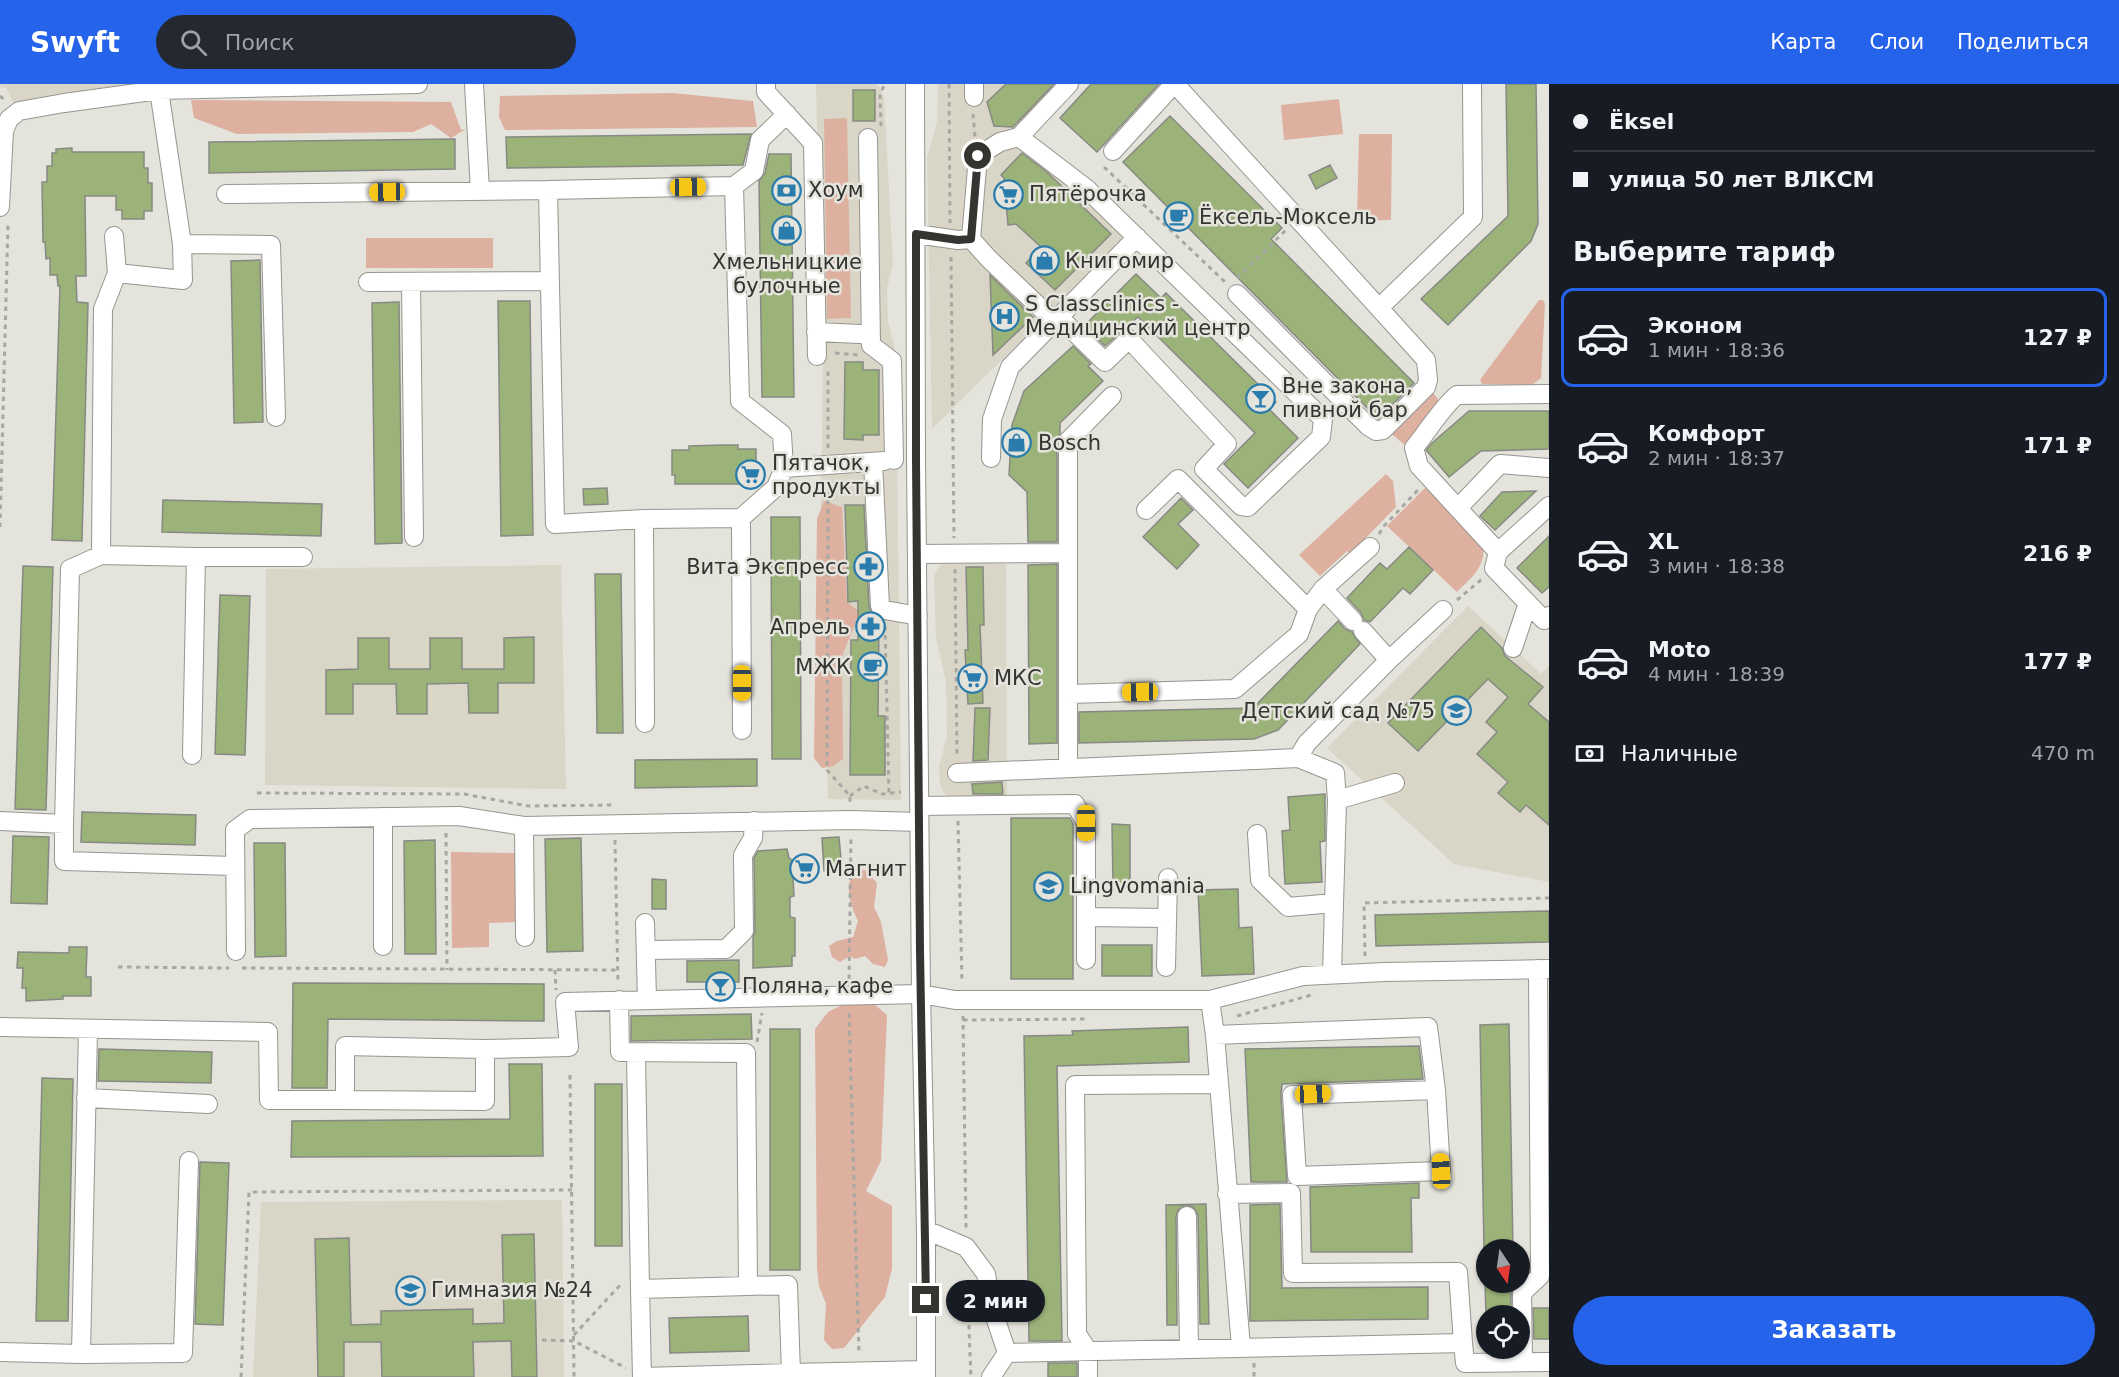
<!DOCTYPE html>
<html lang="ru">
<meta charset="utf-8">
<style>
body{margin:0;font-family:"DejaVu Sans",sans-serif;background:#242831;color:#f1f3f6;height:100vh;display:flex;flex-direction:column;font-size:22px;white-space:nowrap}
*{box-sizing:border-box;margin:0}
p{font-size:20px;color:#9ea1a6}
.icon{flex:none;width:33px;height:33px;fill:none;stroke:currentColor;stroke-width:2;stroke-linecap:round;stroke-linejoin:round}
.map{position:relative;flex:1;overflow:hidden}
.side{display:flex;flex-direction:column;background:#171b24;width:570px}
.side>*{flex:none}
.top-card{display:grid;align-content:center;height:132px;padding:0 24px;background:#171b24}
.needle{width:39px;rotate:167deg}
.controls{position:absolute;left:1476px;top:1155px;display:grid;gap:12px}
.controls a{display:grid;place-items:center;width:54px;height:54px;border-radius:50%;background:#171b24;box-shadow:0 2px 4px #0004;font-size:30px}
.end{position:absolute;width:27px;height:27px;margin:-14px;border:8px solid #343431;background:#fff;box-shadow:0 0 0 3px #fff}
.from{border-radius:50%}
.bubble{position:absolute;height:42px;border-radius:21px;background:#171b24;box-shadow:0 2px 4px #0004;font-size:20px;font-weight:600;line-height:42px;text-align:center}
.car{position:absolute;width:18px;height:36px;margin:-18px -9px;border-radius:8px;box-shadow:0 0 4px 2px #0007;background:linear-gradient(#f5c518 24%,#345 0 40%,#f5c518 0 76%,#345 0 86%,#f5c518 0)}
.top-card b{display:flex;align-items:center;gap:21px;height:57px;font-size:22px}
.top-card b+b{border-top:2px solid #363941}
.top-card i{width:15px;height:15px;background:#f1f3f6}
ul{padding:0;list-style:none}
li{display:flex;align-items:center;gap:18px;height:99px;margin:0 12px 9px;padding:0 12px;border:3px solid transparent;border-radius:12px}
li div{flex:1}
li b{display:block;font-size:22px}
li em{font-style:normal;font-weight:600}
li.selected{border-color:#2563eb}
li>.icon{width:54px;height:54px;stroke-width:1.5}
h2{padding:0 24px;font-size:27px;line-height:72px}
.pay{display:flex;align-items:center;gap:15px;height:66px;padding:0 24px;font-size:22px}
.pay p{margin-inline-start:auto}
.primary-button{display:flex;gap:12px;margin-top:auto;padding:12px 24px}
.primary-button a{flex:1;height:69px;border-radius:36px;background:#2563eb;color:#fff;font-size:24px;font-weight:600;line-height:69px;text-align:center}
header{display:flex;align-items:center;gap:36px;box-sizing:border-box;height:84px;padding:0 30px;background:#2563eb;color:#fff}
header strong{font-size:28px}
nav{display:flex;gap:33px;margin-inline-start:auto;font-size:21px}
.search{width:420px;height:54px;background:#242831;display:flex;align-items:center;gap:15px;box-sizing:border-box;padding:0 21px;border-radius:33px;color:#9ea1a6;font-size:22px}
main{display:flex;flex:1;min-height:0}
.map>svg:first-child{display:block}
.built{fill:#d9d6c8}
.green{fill:#ddb0a0}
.building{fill:#9bb278;stroke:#878a84;stroke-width:1.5}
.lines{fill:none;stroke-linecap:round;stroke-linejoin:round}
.minor-casing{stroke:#96958f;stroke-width:20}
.path{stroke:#a8a8a2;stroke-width:3;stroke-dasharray:4.5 4.5;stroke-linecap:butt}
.minor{stroke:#fff;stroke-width:18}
.route{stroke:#343431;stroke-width:8}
.labels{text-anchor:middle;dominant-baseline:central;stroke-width:5;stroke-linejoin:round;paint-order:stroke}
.poi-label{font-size:21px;fill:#343431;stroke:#e4e3dc;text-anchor:start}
</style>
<header>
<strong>Swyft</strong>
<div class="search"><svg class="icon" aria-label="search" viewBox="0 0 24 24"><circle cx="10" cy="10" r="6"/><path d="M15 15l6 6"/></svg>Поиск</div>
<nav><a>Карта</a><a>Слои</a><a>Поделиться</a></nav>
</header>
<main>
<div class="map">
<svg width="1549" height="1293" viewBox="0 0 1549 1293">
<rect width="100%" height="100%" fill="#e4e3dc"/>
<path class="built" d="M0 0H142L14 20 6 4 0 3Z
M816 0H875L879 2 884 14 893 180 887 205 888 237 896 269 901 716 828 715 821 423 823 277Z
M938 0H1062L1017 49 1081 110 1124 156 932 345 927 74 937 38Z
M956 479 1006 480 1007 717 952 718 944 709 940 701 939 682 947 653 946 597 936 555 934 492 940 481Z
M561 481 566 705 265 701 266 485Z
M1468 522 1541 590 1549 582V798L1454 780 1327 664Z
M562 1116 564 1293H253L261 1118Z"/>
<path class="green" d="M672 9 753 17 757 43 505 46 499 33 500 12Z
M1339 15 1343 50 1284 56 1281 21Z
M191 16 451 18 461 46 466 45 451 54 431 40 413 48 237 50 194 34Z
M847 34 851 234 827 235 824 35Z
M1359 50H1392L1391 136 1357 137Z
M366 154H493V184H366Z
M1539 216H1543L1545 220 1541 294 1532 301 1482 300 1480 296Z
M1428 306C1435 310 1438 313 1439 321L1406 362 1388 347Z
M1386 390 1393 397 1396 423 1350 470 1347 467 1320 492 1299 471Z
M1425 404 1430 406 1483 463C1486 483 1470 495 1457 508L1387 442Z
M824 417 842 423 847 518 860 528 842 572 843 675 833 682 822 684 814 674 817 435Z
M451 768 515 769V838L489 839V863L452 864Z
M856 785 865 786 877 799 874 823 881 838 888 876 885 883 873 880 865 872 855 875 850 872 840 878 832 873 829 862 837 857 853 853 858 837C850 820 843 801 856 785Z
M844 920H874L887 931 881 1077 866 1107 892 1122V1184L885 1213 844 1264 832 1265 824 1256 826 1220 819 1202 817 1184 815 945 828 928Z"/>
<path class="building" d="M1006 0H1054L1013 43 994 42 987 18Z
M1091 0H1159L1097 68 1060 34Z
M1506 0H1536L1538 140 1531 157 1448 241 1421 215 1508 132Z
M853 6H875V37H853Z
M1170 32 1282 144 1271 155 1414 299 1378 335 1123 78Z
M751 50 743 81 507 84 506 53Z
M455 55V85L209 89V58Z
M72 64V68H144V84H148V99H152V127H144V135H122V126H116V112H85L86 192H76L77 218 88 219 82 457 52 456 60 202H58L57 191H50V174L46 175 45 158H43L42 98H47V82H52V69H56V65Z
M1022 69 1047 88 1111 150 1055 206 1026 179 1041 163 1016 140 1008 141 1004 94 1001 91Z
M769 70H791L794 313H762L759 97 765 89Z
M1330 81 1337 94 1316 105 1309 91Z
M260 176 263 338 234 339 231 177Z
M1136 190 1161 214 1166 209 1276 318 1269 325 1298 354 1248 404 1224 380 1255 349 1138 233 1105 262 1084 242Z
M990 191 1033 233 993 271Z
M498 217H530L533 451 501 452Z
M399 218 402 459 375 460 372 219Z
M1073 262 1091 280 1088 282 1103 297 1060 339V349L1057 357V458H1028L1027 408 1009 391 1012 341 1024 307Z
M845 278H863V286H879V351H863V356L844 355Z
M1469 327H1549V365L1481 367 1449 393 1426 366 1432 359Z
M721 361H738V365H756V391H751V400H675V391H672V366H689V362Z
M607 404 608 420 584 421 583 405Z
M1536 407 1495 446 1480 432 1502 408Z
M1181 414 1193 426 1178 440 1199 461 1177 485 1143 453Z
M163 416 322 420 321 452 162 448Z
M845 421H864L869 523 873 530 879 535 878 632H885V691H850L851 556H858V517L848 518Z
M771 433H800L801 675H772Z
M1549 452V503L1542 509 1517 484Z
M1409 463 1433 486 1410 510 1403 504 1370 538 1364 536 1361 529 1347 514 1380 479 1387 485Z
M1057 480V659L1029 660 1028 481Z
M23 482 53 483 46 726 15 725Z
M966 483H983L984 541H980L983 619 968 620 965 566H968Z
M595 490H621L623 649H597Z
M220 511 250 512 245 671 215 670Z
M1338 537 1345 545 1352 548 1360 560 1278 646 1254 655 1079 659V628L1253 624Z
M1481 543 1502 564 1505 572 1543 603 1528 620 1549 638V741L1526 721 1520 728 1498 709 1508 698 1477 670 1497 648 1486 638 1508 613 1488 595 1418 667 1388 639Z
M534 553V599H498V629H469L468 599 427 600V630H397L396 600H353V630H326V586L358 585V554H389V585H430V554H462V585H504V554Z
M975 624H990L988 676 973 677Z
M757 675V702L635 704V676Z
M1002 698 1003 710H973L972 700Z
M1325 710V757L1320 758 1322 798 1285 800 1282 747 1290 746 1288 713Z
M82 728 196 731 195 761 81 758Z
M1011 734H1070L1073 740V895H1011Z
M1112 740 1130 741V801H1113Z
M13 752 49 753 47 820 11 819Z
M839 753 842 786 824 787 822 754Z
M581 754 583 867 547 868 545 755Z
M435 756 436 870H405L404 757Z
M254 759H285L286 872 255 873Z
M787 765 789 774 792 776 794 812 790 813V833L795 834V872H792V882L753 884V853L755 847 754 774 758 767Z
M652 795 666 796V825H652Z
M1238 805 1239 844 1252 843 1254 890 1202 892 1198 806Z
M1549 827V858L1376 862 1375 831Z
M1102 861H1152V892H1102Z
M69 863H87L86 893H91V912H63V915L26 917V904H22L23 884H17L18 868 69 869Z
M739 876V898H687V877Z
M293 899 544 900V937L328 935 327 1004H292Z
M751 930 752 955 631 957V932Z
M1509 940 1513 1166H1484L1480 941Z
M1188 943 1189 978 1057 982 1062 1257H1029L1024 952 1073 951 1072 947Z
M770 945H800V1186H770Z
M1419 962 1423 995 1282 1000 1281 1012 1287 1098H1251L1245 965Z
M99 965 212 968 211 999 98 997Z
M509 980H542L543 1072 291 1073 292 1037 510 1035Z
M42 994 73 995 68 1237H36Z
M595 1000H622V1162H595Z
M200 1078 229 1079 223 1241 195 1240Z
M1419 1099V1114H1411L1412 1168H1311L1310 1103Z
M1206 1120 1209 1240H1200L1198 1131 1193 1123 1186 1121 1178 1126 1176 1132 1177 1241H1167L1166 1121Z
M1280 1120 1282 1204 1428 1203V1235L1250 1237V1121Z
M534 1150 537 1293H512L511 1257 473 1258 474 1293H382L381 1258H344V1293H318L315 1155 349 1154 351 1241 381 1240V1227L473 1225V1240L504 1239 502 1151Z
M1485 1198H1514L1511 1209V1232H1486Z
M1533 1224H1549V1255H1534Z
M748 1232 749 1267 670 1269 669 1234Z
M1048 1279H1077V1293H1048Z"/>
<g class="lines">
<defs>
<path id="minor" d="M474 0 480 107
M766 0V8L813 59 817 272
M915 0 916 375 921 910 926 1146V1293
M1175 0 1379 224 1473 133 1472 0
M974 13V0
M1019 53 1069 0
M868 54 871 261 892 277 894 376
M1113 67 1174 0
M734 102 740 317 782 350 784 384 776 403 741 434 742 646
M226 110 548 106
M0 123 4 47 9 35 19 27 64 19 159 6 418 0
M916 150 958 156 971 155 978 72 1000 58 1019 53 1087 105 1323 335 1321 353 1248 423 1241 422 1204 385 1227 360 1129 255 1105 278 1059 233H1050L989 175 971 155
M114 152 117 189
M182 160 271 161 276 333
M368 198 550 197
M411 198 414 453
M1237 210 1368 342 1376 347 1383 346 1426 303 1428 296 1426 276 1379 224
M816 248 860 250 871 252
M991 374 992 335 1010 283 1137 153
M873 378 880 522 885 526 918 532
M784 384 884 377
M1549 422 1498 468 1494 484 1544 536 1549 532
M1458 424 1500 380 1549 384
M1146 426 1178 395 1308 525
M644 435 555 440 548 106 734 102 754 87 760 56 787 30
M1498 468 1419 382 1414 364C1427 348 1443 322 1457 311L1549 310
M917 470 1068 469
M101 471 103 225 117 189 183 196 182 160 159 6
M1323 505 1353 537
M1513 564 1528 519
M1389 576 1443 526
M1069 610 1235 605 1299 550 1308 525 1323 505 1370 463
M645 639 644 435 741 434
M192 671 196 473
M1298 674 1307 659 1389 576 1363 547
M1068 683V357L1112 312
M957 689 1298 674 1335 689 1337 716 1395 699
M919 722 1075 720 1086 739V876
M383 733V862
M0 737 64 740V777L234 782
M64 740 70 485 101 471 196 473H303
M524 742 525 853
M1257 750 1260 796 1288 823 1334 819
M1086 833 1167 834
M645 839 647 916
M646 866 726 865 744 847 743 771 753 754 754 737
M236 867 235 746 250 735 459 732 524 742 851 736 919 738
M1166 883 1168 794
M1332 890 1337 716
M619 916 620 968 746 969 748 1202 788 1201 791 1289 926 1286
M1210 916 1215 951 1241 1263
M0 943 268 948 269 1016H345
M1215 951 1428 943 1436 1006 1292 1011 1297 1092 1441 1087 1436 1006
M485 965V1017L345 1016V962L485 965 569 963 565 918 921 910 955 916H1210L1303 892 1385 888 1549 885
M636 970 640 1205 748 1202
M86 1014 208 1020
M1227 1110 1291 1109 1293 1189 1458 1188 1463 1259
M1187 1132 1189 1264
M926 1146 966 1163 986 1190 991 1221 1007 1269 1463 1259 1465 1279 1549 1278
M640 1205 642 1293 791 1289
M0 1268 81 1270 88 946
M81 1270 183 1269 189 1077
M1523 1277 1522 1209 1540 1192 1538 885
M991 1293 1007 1269
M1088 1293V1267L1077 1250 1075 1001 1218 1000"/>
</defs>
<use href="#minor" class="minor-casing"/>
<path class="path" d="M949 0 950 139
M0 12 6 17
M973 30 975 53
M881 42 880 10 885 0
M1104 83 1225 198
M951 173 954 454
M1237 194 1286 146
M835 269 858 271
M828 364V284
M828 398 827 686 850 712V718
M0 443 8 139
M1379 450 1384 442 1418 406
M955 485 957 673
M1457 516 1482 495
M885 542 889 711
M257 709 464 710 528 722 614 721V722
M850 712 864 702 882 710 901 708
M958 737 962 898
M446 749 447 886
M615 756 618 899
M1365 872 1364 819 1549 814
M118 883 229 884
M242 884 618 886
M555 886 556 906
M849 895 851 752
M849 929 859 1270
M963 932 966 1144
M1237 932 1315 910
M963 936 1087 935
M757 958 762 929
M570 991 574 1293
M967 1196 971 1293
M574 1251 622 1199
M542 1256 574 1257 626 1284
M1254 1279V1293
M241 1293 249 1108 572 1106"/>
<use href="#minor" class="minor"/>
</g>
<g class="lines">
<path class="route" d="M926 1216 920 867 916 375V150L958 156 971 155 978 72"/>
</g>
<defs>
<symbol id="bank-ring" viewBox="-11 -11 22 22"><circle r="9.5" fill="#e4e3dc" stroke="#297cac" stroke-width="1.5"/><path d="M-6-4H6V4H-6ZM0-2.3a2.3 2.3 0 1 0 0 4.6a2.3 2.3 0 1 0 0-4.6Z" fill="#297cac"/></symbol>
<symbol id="supermarket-ring" viewBox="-11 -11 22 22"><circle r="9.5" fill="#e4e3dc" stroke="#297cac" stroke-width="1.5"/><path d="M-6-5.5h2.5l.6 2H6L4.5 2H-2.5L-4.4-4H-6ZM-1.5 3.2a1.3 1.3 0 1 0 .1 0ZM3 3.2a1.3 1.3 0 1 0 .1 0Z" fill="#297cac"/></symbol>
<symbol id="cafe-ring" viewBox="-11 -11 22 22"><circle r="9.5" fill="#e4e3dc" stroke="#297cac" stroke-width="1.5"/><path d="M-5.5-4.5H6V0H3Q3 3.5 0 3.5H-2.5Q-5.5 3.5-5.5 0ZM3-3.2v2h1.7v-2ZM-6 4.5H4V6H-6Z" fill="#297cac"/></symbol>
<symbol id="shop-ring" viewBox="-11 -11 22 22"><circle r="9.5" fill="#e4e3dc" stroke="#297cac" stroke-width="1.5"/><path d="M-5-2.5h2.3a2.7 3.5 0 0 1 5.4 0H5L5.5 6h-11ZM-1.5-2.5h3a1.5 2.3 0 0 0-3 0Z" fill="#297cac"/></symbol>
<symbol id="hospital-ring" viewBox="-11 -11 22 22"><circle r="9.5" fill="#e4e3dc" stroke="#297cac" stroke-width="1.5"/><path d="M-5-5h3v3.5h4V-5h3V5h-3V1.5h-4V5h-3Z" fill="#297cac"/></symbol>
<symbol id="bar-ring" viewBox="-11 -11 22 22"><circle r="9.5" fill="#e4e3dc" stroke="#297cac" stroke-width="1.5"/><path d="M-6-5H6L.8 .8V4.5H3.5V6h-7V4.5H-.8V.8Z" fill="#297cac"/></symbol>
<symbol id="pharmacy-ring" viewBox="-11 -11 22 22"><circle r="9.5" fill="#e4e3dc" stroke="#297cac" stroke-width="1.5"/><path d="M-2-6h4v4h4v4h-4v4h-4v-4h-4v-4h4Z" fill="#297cac"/></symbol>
<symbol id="school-ring" viewBox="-11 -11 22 22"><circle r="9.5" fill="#e4e3dc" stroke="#297cac" stroke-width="1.5"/><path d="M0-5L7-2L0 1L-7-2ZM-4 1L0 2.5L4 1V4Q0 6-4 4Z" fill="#297cac"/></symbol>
</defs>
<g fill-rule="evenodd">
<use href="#bank-ring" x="770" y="90" width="33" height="33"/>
<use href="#supermarket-ring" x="992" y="94" width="33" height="33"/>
<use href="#cafe-ring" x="1162" y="116" width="33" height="33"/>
<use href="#shop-ring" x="770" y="130" width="33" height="33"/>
<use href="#shop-ring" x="1028" y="160" width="33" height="33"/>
<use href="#hospital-ring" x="988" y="216" width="33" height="33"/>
<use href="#bar-ring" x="1244" y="298" width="33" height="33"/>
<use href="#shop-ring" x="1000" y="342" width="33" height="33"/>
<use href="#supermarket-ring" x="734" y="374" width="33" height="33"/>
<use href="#pharmacy-ring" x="852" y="466" width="33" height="33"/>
<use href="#pharmacy-ring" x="854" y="526" width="33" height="33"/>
<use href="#cafe-ring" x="856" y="566" width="33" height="33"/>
<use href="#supermarket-ring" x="956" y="578" width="33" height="33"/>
<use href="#school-ring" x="1440" y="610" width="33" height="33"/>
<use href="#supermarket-ring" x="788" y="768" width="33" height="33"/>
<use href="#school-ring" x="1032" y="786" width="33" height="33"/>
<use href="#bar-ring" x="704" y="886" width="33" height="33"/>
<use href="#school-ring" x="394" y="1190" width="33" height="33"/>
</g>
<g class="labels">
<g class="poi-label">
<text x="808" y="106">Хоум</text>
<text x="1029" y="110">Пятёрочка</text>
<text x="1199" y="133">Ёксель-Моксель</text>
<text x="1065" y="177">Книгомир</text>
<text x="787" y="178" text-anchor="middle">Хмельницкие<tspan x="787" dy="24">булочные</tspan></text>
<text x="1025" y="220">S Classclinics -<tspan x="1025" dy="24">Медицинский центр</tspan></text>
<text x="1282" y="302">Вне закона,<tspan x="1282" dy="24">пивной бар</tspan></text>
<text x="1038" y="359">Bosch</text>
<text x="772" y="379">Пятачок,<tspan x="772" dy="24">продукты</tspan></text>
<text x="848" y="483" text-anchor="end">Вита Экспресс</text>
<text x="850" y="543" text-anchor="end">Апрель</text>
<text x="851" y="583" text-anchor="end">МЖК</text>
<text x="994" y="594">МКС</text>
<text x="1435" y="627" text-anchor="end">Детский сад №75</text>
<text x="825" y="785">Магнит</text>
<text x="1070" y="802">Lingvomania</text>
<text x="742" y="902">Поляна, кафе</text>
<text x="431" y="1206">Гимназия №24</text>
</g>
</g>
</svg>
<div class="controls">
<a><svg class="needle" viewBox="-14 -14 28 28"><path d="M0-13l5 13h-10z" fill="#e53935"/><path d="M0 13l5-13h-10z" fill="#9ea1a6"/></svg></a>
<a><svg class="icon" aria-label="locate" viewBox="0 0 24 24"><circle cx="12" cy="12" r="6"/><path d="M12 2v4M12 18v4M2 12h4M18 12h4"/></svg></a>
</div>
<i class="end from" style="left:978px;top:72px"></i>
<i class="end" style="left:926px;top:1216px"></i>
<div class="bubble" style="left:946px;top:1196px;width:99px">2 мин</div>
<i class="car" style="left:688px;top:103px;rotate:89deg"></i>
<i class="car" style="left:387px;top:108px;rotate:269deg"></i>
<i class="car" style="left:742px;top:599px;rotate:180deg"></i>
<i class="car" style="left:1140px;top:608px;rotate:269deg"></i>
<i class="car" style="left:1086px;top:739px;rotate:180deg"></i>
<i class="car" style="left:1313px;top:1010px;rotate:88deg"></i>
<i class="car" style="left:1441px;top:1087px;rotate:357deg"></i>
</div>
<section class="side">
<div class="top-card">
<b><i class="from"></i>Ёksel</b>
<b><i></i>улица 50 лет ВЛКСМ</b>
</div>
<h2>Выберите тариф</h2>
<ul>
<li class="selected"><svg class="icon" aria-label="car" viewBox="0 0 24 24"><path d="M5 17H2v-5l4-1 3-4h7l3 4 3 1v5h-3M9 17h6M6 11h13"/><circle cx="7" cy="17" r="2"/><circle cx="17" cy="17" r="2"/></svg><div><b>Эконом</b><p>1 мин · 18:36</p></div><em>127 ₽</em></li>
<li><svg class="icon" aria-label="car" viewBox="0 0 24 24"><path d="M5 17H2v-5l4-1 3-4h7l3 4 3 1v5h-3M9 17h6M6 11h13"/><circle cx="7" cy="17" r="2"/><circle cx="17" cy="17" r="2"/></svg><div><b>Комфорт</b><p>2 мин · 18:37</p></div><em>171 ₽</em></li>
<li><svg class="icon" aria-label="car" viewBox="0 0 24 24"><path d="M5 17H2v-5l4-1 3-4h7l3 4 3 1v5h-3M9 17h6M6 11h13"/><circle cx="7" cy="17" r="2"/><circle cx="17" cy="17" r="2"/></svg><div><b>XL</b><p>3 мин · 18:38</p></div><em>216 ₽</em></li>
<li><svg class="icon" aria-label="car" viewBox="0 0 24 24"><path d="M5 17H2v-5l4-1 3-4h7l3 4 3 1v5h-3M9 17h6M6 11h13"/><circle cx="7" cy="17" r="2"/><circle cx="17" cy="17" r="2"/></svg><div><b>Moto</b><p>4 мин · 18:39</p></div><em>177 ₽</em></li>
</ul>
<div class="pay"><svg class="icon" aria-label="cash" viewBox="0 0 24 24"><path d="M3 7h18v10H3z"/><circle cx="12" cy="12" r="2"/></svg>Наличные<p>470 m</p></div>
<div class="primary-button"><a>Заказать</a></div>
</section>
</main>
